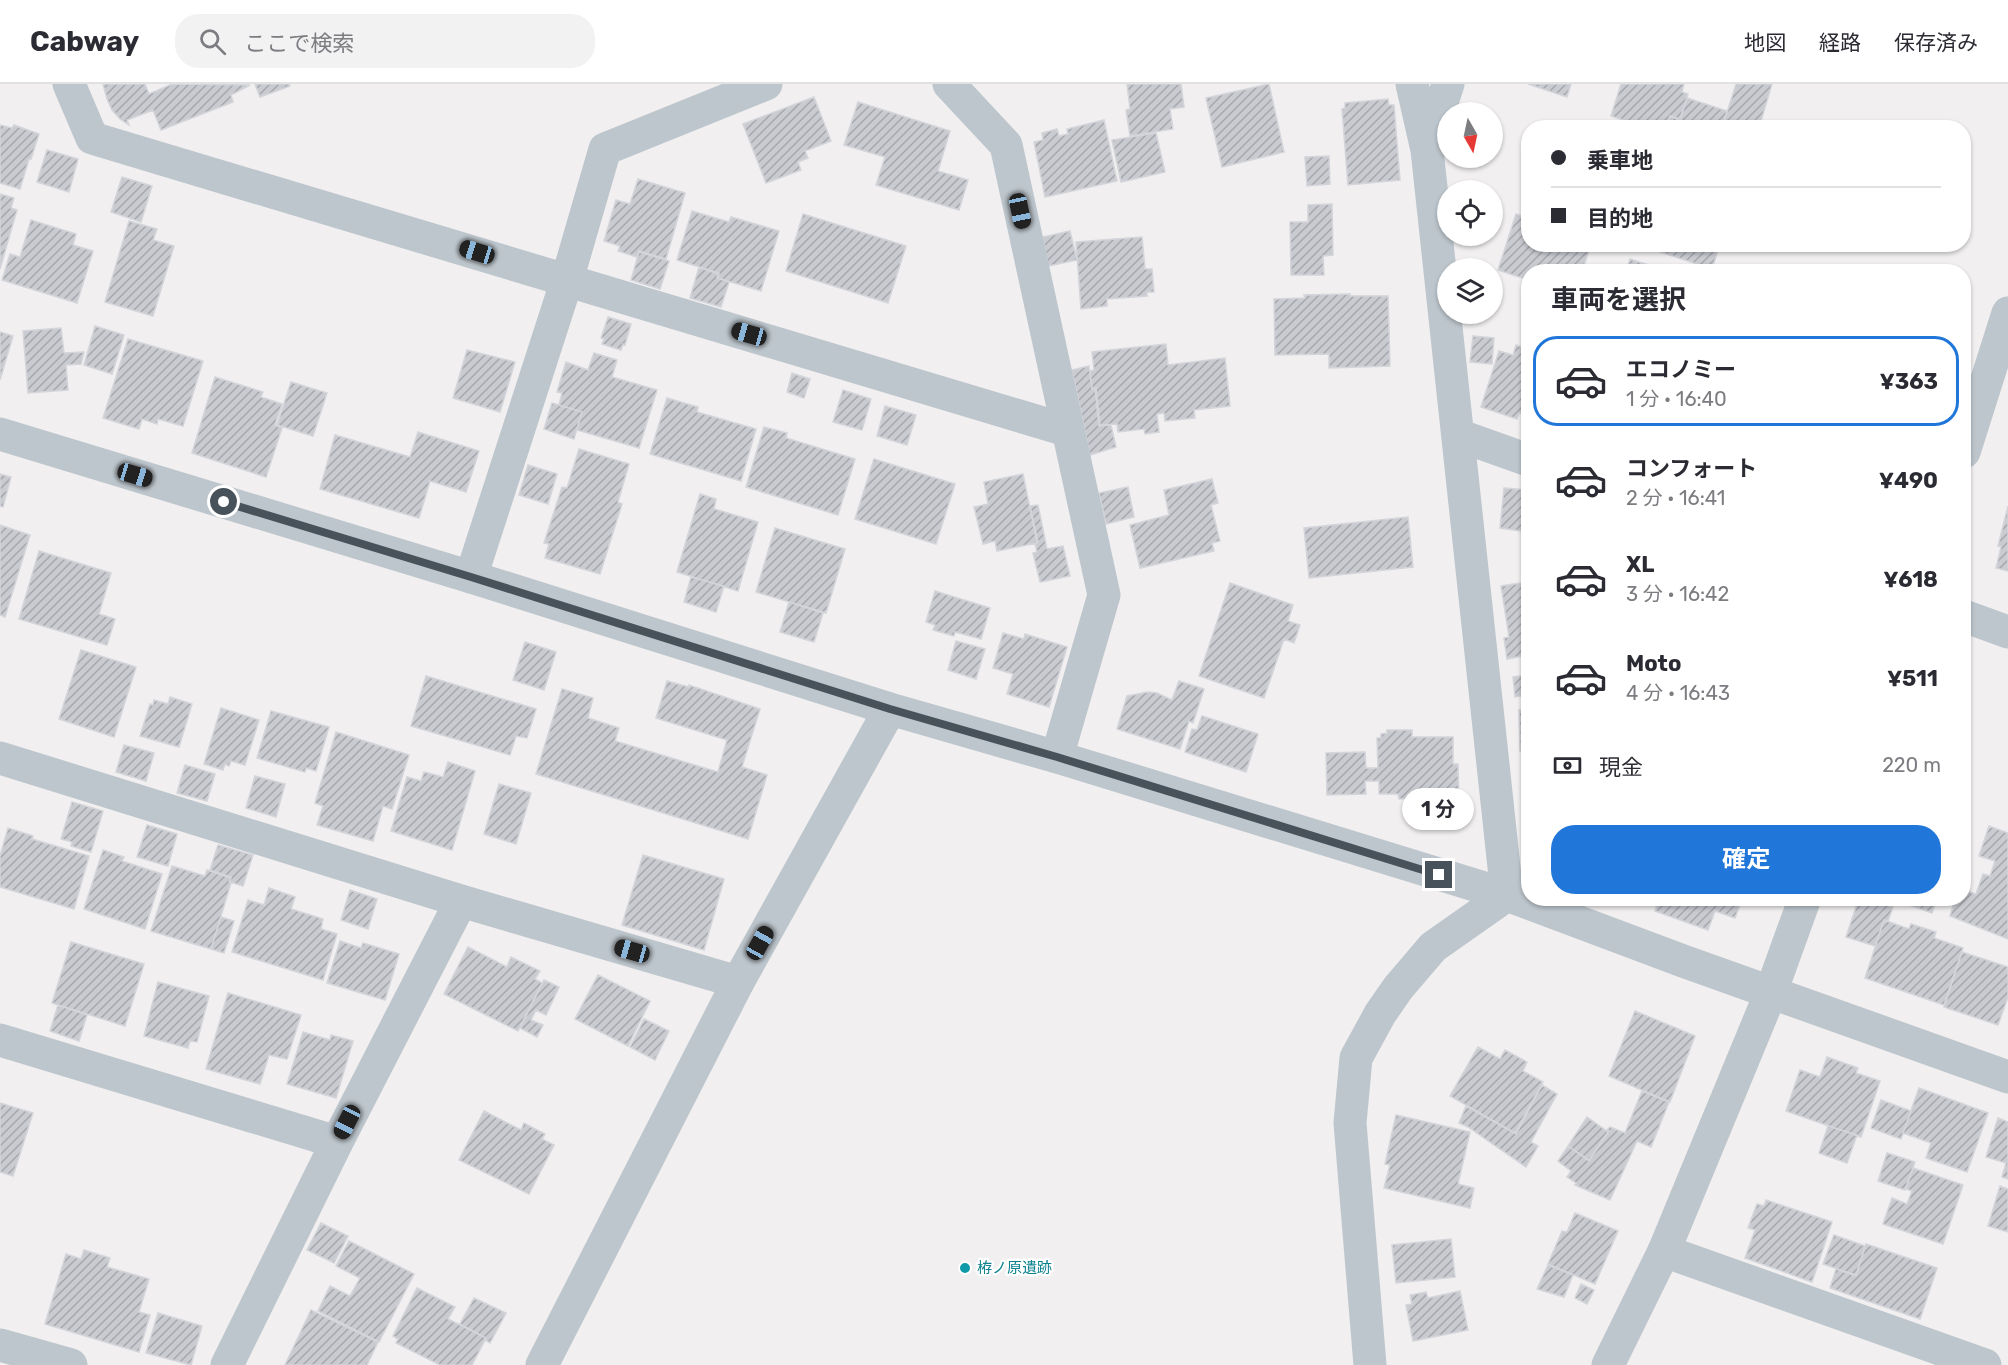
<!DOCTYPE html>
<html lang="ja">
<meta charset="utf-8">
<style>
body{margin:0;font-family:Rubik,"Noto Sans JP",sans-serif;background:#f2f2f3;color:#2b2b33;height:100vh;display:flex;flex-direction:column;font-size:22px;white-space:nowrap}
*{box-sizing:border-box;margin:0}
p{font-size:20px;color:#7c7c81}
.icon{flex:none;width:33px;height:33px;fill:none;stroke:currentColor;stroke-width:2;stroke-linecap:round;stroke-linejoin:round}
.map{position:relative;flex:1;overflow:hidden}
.details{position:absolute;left:1521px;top:180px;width:450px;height:642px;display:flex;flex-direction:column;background:#fff;border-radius:24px;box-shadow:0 2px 4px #0004}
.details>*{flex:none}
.top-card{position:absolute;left:1521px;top:36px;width:450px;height:132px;border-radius:24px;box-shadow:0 2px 4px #0004;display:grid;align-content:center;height:132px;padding:0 30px;background:#fff}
.needle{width:39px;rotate:171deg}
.controls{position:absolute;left:1437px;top:18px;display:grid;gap:12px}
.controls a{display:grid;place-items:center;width:66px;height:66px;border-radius:50%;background:#fff;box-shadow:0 2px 4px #0004;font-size:30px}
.end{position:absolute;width:27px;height:27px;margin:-14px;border:8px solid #47525b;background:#fff;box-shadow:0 0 0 3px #fff}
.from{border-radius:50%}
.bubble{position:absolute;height:42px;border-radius:21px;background:#fff;box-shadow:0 2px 4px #0004;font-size:20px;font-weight:700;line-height:42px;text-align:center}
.car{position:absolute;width:18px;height:36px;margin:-18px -9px;border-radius:8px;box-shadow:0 0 4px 2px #0007;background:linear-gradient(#222 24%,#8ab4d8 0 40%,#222 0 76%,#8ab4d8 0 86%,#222 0)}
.top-card b{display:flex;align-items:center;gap:21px;height:57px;font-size:22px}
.top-card b+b{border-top:2px solid #e1e1e2}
.top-card i{width:15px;height:15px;background:#2b2b33}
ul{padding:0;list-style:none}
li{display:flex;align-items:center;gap:18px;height:90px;margin:0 12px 9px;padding:0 18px;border:3px solid transparent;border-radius:24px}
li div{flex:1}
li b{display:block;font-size:22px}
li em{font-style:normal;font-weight:700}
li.active{border-color:#2177d9}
li>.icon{width:54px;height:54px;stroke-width:1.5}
h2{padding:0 30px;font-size:27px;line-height:72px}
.pay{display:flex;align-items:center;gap:15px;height:66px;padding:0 30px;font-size:22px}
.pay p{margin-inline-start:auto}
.primary-button{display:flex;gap:12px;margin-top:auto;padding:12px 30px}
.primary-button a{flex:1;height:69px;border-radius:24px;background:#2177d9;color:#fff;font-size:24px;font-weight:700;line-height:69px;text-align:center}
header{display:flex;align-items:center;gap:36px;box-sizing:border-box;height:84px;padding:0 30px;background:#fff;border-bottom:2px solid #e1e1e2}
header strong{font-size:28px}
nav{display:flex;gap:33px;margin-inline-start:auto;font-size:21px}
.search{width:420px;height:54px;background:#f2f2f3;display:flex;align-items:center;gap:15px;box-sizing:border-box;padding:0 21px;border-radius:24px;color:#7c7c81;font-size:22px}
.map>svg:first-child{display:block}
.building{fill:url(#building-hatch);stroke:#d3d5da;stroke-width:1.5}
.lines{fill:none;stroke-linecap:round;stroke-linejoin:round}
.minor{stroke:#bdc6cd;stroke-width:33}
.tertiary{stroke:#bdc6cd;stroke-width:33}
.route{stroke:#47525b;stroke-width:8}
.culture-dot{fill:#0f9aa8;stroke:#fff;stroke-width:2}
.labels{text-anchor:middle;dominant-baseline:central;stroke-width:4.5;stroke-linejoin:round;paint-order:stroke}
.culture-label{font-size:15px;fill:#0d838f;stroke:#fff;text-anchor:start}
</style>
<header>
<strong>Cabway</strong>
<div class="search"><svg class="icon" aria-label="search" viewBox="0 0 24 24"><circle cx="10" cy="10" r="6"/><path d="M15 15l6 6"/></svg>ここで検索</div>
<nav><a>地図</a><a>経路</a><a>保存済み</a></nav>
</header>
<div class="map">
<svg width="2008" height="1281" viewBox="0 0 2008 1281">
<defs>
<pattern id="building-hatch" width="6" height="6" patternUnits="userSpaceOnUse" patternTransform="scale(1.5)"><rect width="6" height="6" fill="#c9cbd1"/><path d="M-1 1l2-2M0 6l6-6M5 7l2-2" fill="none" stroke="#a5a7ad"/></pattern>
</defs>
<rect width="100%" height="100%" fill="#f1efef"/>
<path class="building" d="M103 0H145L149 10 172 0 250 1 231 11 233 18 161 46 153 26 127 36 129 41 120 35 112 26 107 15Z
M255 0H289L290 2 260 13Z
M1127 0H1181L1184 23 1170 25 1173 45 1130 52 1126 26 1130 25Z
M1269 0 1284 68 1222 83 1206 14Z
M1528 0H1571L1567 13Z
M1621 0H1684L1682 8 1688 10 1680 35 1670 32 1666 44H1648L1611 32Z
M1736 0H1772L1759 44H1722Z
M814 13 831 57 805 67 808 74 798 78 801 86 766 99 743 40Z
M1687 14 1727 27 1722 44H1667L1670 32 1680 36Z
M1388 15 1389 21H1394L1400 96 1348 101 1342 25 1345 24V19Z
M858 18 950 47 938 87 968 96 959 126 876 101 885 73 844 61Z
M1104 36 1117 97 1045 113 1034 58 1043 56 1042 49 1057 45 1059 52 1068 50 1067 45Z
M0 41 12 44 14 41 39 50 31 75H29L20 105 0 99Z
M1156 49 1165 88 1121 98 1112 56Z
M47 66 78 75 69 108 37 98Z
M1329 72 1330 100 1307 102 1305 73Z
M122 93 152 102 141 138 111 128Z
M638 95 685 109 666 175 639 167 637 173 618 167 620 162 604 157 616 116 630 120Z
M0 110 14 114 11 124 17 126 0 185Z
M1332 120 1333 171 1323 172 1324 191H1291L1290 138H1308V121Z
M692 127 729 138 731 133 779 147 761 207 718 194 719 189 677 176Z
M803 130 906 162 888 219 786 187Z
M1516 130 1528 134V160H1591L1582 188H1528V196L1498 186Z
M31 136 76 150 73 161 93 167 77 219 2 196 10 170 20 173Z
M129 137 157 145 153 156 174 162 153 232 105 218Z
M1070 147 1077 176 1048 182 1043 153Z
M1142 153 1145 185H1152L1154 208H1147V212L1107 215V222L1081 225 1076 158Z
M1636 160H1720L1712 185Z
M639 168 669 177 660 205 631 196Z
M1630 175 1670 188H1626Z
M699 183 718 190 717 194 729 198 721 223 690 214Z
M1350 210V212H1388L1390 282 1329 284V270L1275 271 1274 215 1305 214 1304 211Z
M608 233 631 240 625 261 623 260 621 266 602 260 604 255 601 254Z
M95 242 124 251 112 290 84 281Z
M61 244 64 269 84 268 81 280 66 281 68 306 28 309 23 247Z
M0 248 13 252 0 296Z
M1473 252 1494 254 1492 280 1470 278Z
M128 255 203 277 183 342 158 335 157 340 142 335 139 345 103 334Z
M1166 260 1168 281 1225 274 1230 322 1194 326 1195 334 1165 337 1164 329 1157 330 1159 348 1145 350 1144 345 1118 348 1117 340 1100 341 1096 304H1092L1090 287 1094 286 1092 268Z
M1516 261 1528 265V332L1519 329 1517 335 1481 323 1499 267 1513 271Z
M467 266 515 278 500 328 453 314Z
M594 269 617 276 612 293 657 306 639 364 577 346 582 328 559 321 562 309 557 308 566 278 588 286Z
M1089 282 1092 305 1095 304 1099 342 1111 341 1116 363 1090 371 1072 286Z
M792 289 810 295 804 314 787 308Z
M215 293 263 308 261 313 282 320 275 341 282 344 266 393 192 369Z
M291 298 327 309 313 352 277 341Z
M843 306 871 315 862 346 833 338Z
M667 314 698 323 697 328 756 345 741 397 650 370Z
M552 319 582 328 574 355 544 345Z
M885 322 916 331 907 361 877 352Z
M764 343 787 349 786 354 855 375 838 431 746 403Z
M418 348 479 367 466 408 430 397 419 434 320 405 335 351 410 373Z
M579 365 629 380 618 418 622 420 600 490 545 474 549 460 544 459 562 403 567 404Z
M874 375 955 400 936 460 855 435Z
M528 381 557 390 548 420 519 411Z
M0 390 11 393 3 423 0 422Z
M1023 390 1037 459 997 467 995 457 983 460 974 423 988 420 984 398Z
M1212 395 1218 419 1211 421 1220 457 1212 459 1214 467 1140 484 1130 441 1169 431 1164 406Z
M1128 403 1134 433 1106 440 1099 409Z
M1504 404 1528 406V448L1500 444Z
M700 410 716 415 714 425 758 438 738 507 677 488Z
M1038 421 1047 465 1063 462 1070 492 1040 498 1033 469 1037 468 1035 459 1038 458 1030 422Z
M2008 422V487L1996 484 2001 463 1998 462Z
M1408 433 1413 483 1309 494 1304 444Z
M0 441 30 451 5 533 0 531Z
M775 444 845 465 826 529 756 508Z
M39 467 111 489 99 530 115 535 107 561 19 535Z
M691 493 724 502 716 528 684 518Z
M1528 498V571L1507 575 1504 554 1509 553 1501 502Z
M1230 499 1293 521 1288 537 1300 541 1294 559 1284 555 1264 614 1199 592Z
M935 507 990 524 981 555 955 548 954 552 933 546 935 541 926 538Z
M789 518 823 529 814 558 780 548Z
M1003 549 1024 555 1025 550 1067 563 1049 623 1007 610 1013 590 993 584Z
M956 557 985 565 976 595 948 586Z
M525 558 556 568 544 606 513 596Z
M81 566 136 583 114 653 59 635Z
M1528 591V611L1515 613 1513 593Z
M426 592 536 625 527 654 516 652 510 671 411 642Z
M667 597 689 603V601L760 625 742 683 767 691 748 755 536 690 562 605 593 614 588 634 619 644 615 657 718 688 727 656 656 634Z
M1179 597 1204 605 1193 639 1189 637 1180 665 1117 645 1127 612 1148 608 1157 609 1172 616Z
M170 613 192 620 179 663 140 652 150 620 153 621 154 616 168 620Z
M221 624 259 636 245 681 231 677 229 682 225 680 223 686 204 680Z
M1519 626H1528V721H1526L1525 667H1520Z
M271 627 329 643 316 687 306 684 305 688 257 674Z
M1202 632 1258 650 1246 688 1185 668 1192 645 1197 646Z
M1387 646H1412V653H1453V680H1458L1459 719 1415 720V714L1399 715 1398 710H1379V697H1365L1366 710 1327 711 1326 669 1365 668 1366 684H1378L1377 654H1381V650L1387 649Z
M336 648 409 671 392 725 383 722 373 757 317 741 323 722 315 719Z
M124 661 154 669 146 697 116 688Z
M448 678 475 687 452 766 391 747 407 693 421 697 424 688 443 693Z
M185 681 215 690 207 717 177 709Z
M255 692 285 700 276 733 246 724Z
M499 700 531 709 516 760 484 750Z
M72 718 103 727 91 768 71 762 72 758 61 755Z
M147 741 177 750 168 782 137 773Z
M1989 742 2008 749V855L1950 832 1955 814H1964V806L1976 810 1983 790 1990 792 1995 777 1979 772Z
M8 744 33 752 32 755 89 772 74 825 0 803V772Z
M218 761 253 771 243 802 230 798 231 793 210 786Z
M103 766 124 773 122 777 162 790 145 845 84 825Z
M643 771 724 795 704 866 622 841Z
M172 782 205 792 207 786 231 794 229 798 231 799 211 865 151 847Z
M269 804 295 813 291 825 323 835 321 845 337 850 323 896 232 868 248 816 264 821Z
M350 806 377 815 368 845 341 836Z
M1659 814H1732L1741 818 1735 834 1715 827 1708 846 1655 827Z
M1859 814H1869L1893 823 1888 837 1884 836 1875 862 1846 853Z
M1889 814H1937L1932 829Z
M221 833 234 837 224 869 211 865Z
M1884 836 1909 845 1911 840 1936 848 1934 854 1963 864 1944 921 1865 894Z
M340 857 361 864 363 859 399 870 385 916 327 899Z
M71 858 144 880 125 942 52 919Z
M468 863 507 883 511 873 540 887 535 895 542 899 518 947 444 910Z
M1962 868 2008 883V913L1998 941 1944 923Z
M598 891 650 917 628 962 575 935Z
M544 896 559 903 546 931 536 926 531 936 543 941 537 953 520 944Z
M158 898 209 912 197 958 190 957 188 964 144 952Z
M228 909 301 931 287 975 269 971 260 1000 206 985Z
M58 921 87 931 79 957 50 947Z
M1635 927 1695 952 1670 1018 1609 992Z
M644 935 669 947 655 976 630 963Z
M303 948 330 956 331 951 353 957 336 1014 287 1000Z
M1478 963 1500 975 1505 966 1527 978 1523 987 1543 998 1515 1049 1450 1012Z
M1827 973 1858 984 1856 989 1880 997 1861 1053 1786 1027 1800 986 1820 993Z
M1542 1001 1557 1010 1531 1058 1538 1062 1526 1083 1468 1043 1459 1039 1466 1022 1516 1050Z
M1919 1004 1988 1029 1967 1088 1926 1074 1931 1059 1903 1049Z
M1642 1007 1669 1018 1651 1063 1637 1057 1610 1116 1575 1101 1576 1099 1567 1093 1571 1087 1558 1077 1568 1062 1589 1077 1609 1047 1607 1046 1610 1043 1625 1049Z
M1881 1016 1911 1027 1901 1055 1871 1044Z
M0 1019 33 1029 13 1092 0 1088Z
M484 1027 521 1046 524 1039 545 1050 542 1055 554 1061 529 1110 459 1076Z
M1396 1031 1470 1048 1458 1100 1474 1104 1470 1124 1384 1104 1390 1081 1385 1080Z
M1587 1033 1608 1048 1589 1076 1568 1062Z
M1998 1034 2008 1038V1095L2002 1093 2006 1079 1986 1073Z
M1828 1042 1857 1051 1847 1079 1819 1069Z
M1887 1069 1915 1078 1905 1106 1878 1097Z
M1913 1084 1963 1101 1943 1160 1883 1140 1892 1114 1907 1120 1912 1107 1906 1105Z
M2000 1102 2008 1105V1148L1988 1142Z
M1766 1116 1832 1138 1812 1198 1745 1174 1755 1146 1748 1144 1757 1120 1764 1122Z
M1575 1129 1618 1147 1595 1200 1548 1180 1562 1147 1567 1148Z
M321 1139 348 1152 334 1179 307 1166Z
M1834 1151 1865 1162 1856 1191 1823 1180Z
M1451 1155 1455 1193 1396 1199 1392 1161Z
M349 1157 414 1190 379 1258 318 1227 330 1202 350 1212 360 1194 336 1182Z
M1866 1160 1937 1184 1920 1235 1830 1204 1836 1185 1856 1192Z
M84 1166 110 1174 107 1183 149 1195 139 1228 150 1231 139 1268 45 1240 66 1170 81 1175Z
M1548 1181 1573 1191 1564 1213 1537 1205Z
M1581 1200 1594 1206 1587 1220 1575 1214Z
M417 1204 455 1223 448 1235 486 1254 472 1281H440L396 1259 398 1255 393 1252Z
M1460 1207 1468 1246 1413 1257 1406 1221 1412 1220 1410 1211 1426 1208 1428 1214Z
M474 1214 506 1229 490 1259 485 1256 486 1254 460 1240Z
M311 1226 378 1258 367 1281H285Z
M158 1229 202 1242 191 1281 146 1269Z"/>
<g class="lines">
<path class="minor" d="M69 0 92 54 1066 346
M949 0 1006 61 1104 511 1057 673
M1427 65 1448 0
M1458 351 1528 376
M471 493 567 196 605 65 766 0
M1964 532 2008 548
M0 674 461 817 738 898
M0 956 337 1058
M1664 1167 1985 1281
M0 1261 71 1281
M227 1281 337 1058 461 817
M1370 1281 1350 1039 1356 974 1380 930 1398 904 1433 863 1507 811 1427 66 1412 0"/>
<path class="tertiary" d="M0 350 471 493 890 625 1057 673 1507 811 1683 877 2008 993
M1964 368 2008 229
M542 1281 738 898 890 625
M1608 1281 1664 1167 1771 908 1805 814"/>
</g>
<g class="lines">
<path class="route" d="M224 418 471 493 890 625 1057 673 1439 791"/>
</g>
<circle class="culture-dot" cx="965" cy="1184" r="6"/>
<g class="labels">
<g class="culture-label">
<text x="977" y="1184">栫ノ原遺跡</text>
</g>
</g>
</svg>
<div class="controls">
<a><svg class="needle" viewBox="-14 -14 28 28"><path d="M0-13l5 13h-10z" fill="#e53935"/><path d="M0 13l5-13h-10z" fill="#7c7c81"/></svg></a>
<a><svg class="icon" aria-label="locate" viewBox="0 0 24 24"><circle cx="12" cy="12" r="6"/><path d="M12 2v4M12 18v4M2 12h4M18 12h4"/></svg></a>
<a><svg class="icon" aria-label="layers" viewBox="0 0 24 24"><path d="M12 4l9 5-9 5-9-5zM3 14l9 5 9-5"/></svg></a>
</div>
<i class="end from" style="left:224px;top:418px"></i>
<i class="end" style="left:1439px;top:791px"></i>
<div class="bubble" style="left:1402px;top:704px;width:72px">1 分</div>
<i class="car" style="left:1020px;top:127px;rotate:168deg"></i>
<i class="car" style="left:477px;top:168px;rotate:287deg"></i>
<i class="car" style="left:749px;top:250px;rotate:286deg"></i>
<i class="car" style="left:135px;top:391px;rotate:107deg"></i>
<i class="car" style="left:760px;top:859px;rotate:29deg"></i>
<i class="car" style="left:632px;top:867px;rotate:286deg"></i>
<i class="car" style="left:347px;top:1038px;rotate:207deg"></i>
<div class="top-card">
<b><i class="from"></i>乗車地</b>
<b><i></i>目的地</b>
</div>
<section class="details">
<h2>車両を選択</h2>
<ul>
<li class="active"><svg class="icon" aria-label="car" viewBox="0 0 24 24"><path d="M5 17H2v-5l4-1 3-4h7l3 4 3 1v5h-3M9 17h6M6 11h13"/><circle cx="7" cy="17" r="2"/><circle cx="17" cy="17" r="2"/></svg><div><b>エコノミー</b><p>1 分 · 16:40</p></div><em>¥363</em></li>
<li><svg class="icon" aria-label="car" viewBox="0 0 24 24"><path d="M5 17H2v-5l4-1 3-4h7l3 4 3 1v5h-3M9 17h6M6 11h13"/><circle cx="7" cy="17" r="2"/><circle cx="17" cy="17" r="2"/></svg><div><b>コンフォート</b><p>2 分 · 16:41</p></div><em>¥490</em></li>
<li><svg class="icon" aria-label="car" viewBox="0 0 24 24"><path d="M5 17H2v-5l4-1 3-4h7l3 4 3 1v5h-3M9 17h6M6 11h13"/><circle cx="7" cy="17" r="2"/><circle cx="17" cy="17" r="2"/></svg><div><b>XL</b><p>3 分 · 16:42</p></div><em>¥618</em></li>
<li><svg class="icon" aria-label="car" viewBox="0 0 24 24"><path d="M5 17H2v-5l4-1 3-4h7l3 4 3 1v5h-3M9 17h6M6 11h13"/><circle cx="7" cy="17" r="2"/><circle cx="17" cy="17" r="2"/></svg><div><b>Moto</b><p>4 分 · 16:43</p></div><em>¥511</em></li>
</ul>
<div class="pay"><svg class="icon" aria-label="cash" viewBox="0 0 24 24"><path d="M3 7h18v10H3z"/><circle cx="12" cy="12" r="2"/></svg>現金<p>220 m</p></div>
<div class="primary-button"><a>確定</a></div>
</section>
</div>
